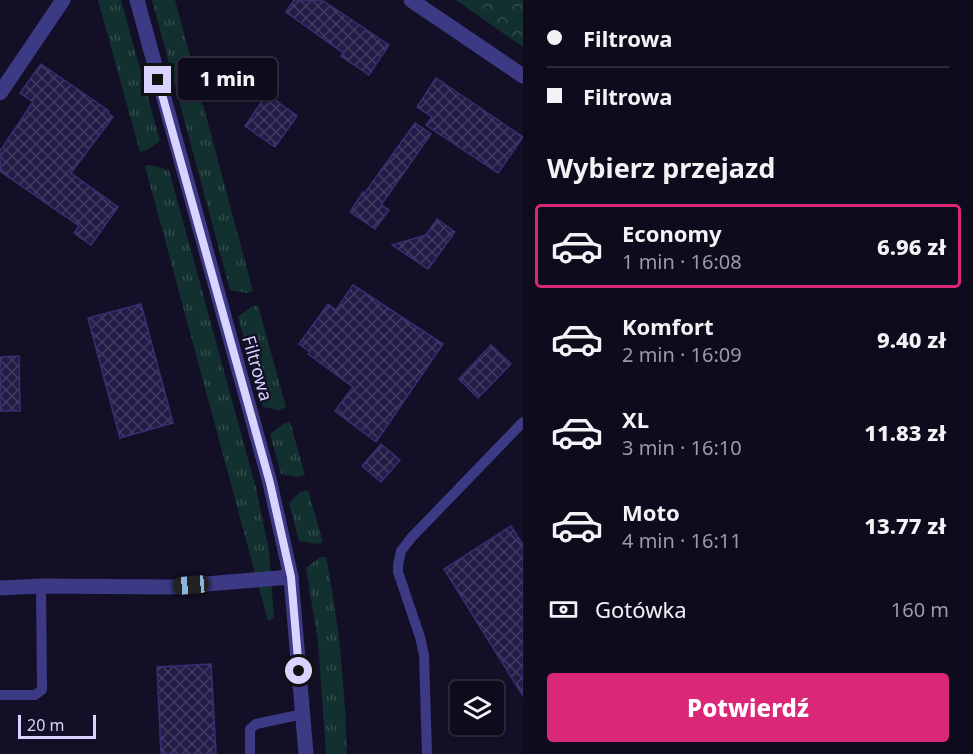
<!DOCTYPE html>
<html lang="pl">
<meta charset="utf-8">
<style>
body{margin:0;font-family:"Noto Sans",sans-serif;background:#1c1929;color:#f1f3f6;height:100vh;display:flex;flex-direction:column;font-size:22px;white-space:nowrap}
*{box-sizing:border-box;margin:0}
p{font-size:20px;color:#9b9ba3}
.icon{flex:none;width:33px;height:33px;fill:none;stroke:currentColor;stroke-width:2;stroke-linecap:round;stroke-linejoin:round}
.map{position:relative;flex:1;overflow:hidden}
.sheet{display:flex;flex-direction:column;background:#0e0b1c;width:450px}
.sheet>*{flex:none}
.banner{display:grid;align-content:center;height:132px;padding:0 24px;background:#0e0b1c}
.controls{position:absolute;left:450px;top:681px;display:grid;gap:12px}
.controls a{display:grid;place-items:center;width:54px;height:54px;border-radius:6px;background:#0e0b1c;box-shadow:0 2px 4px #0004,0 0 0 2px #2e2b3b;font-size:30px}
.scale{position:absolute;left:18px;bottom:15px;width:78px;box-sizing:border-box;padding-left:6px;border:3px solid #d9d4ff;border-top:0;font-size:16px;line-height:21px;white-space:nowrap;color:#d9d4ff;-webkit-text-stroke:4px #130f26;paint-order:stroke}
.end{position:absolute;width:27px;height:27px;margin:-14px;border:8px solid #d9d4ff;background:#111;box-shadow:0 0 0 3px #111}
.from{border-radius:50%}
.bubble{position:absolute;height:42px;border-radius:6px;background:#0e0b1c;box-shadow:0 2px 4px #0004,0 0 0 2px #2e2b3b;font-size:20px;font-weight:800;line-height:42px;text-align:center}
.car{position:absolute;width:18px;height:36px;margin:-18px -9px;border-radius:8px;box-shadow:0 0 4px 2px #0007;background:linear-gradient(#222 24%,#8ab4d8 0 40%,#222 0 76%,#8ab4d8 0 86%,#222 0)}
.banner b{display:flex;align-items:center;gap:21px;height:57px;font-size:22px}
.banner b+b{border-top:2px solid #2e2b3b}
.banner i{width:15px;height:15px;background:#f1f3f6}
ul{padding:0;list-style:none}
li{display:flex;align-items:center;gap:18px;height:84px;margin:0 12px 9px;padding:0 12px;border:3px solid transparent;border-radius:6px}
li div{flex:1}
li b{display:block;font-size:22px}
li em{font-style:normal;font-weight:800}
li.selected{border-color:#db2777}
li>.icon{width:54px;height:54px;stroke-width:1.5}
h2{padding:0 24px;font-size:27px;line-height:72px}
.pay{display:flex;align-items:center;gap:15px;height:66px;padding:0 24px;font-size:22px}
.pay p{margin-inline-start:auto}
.cta{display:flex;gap:12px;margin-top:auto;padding:12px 24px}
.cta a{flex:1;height:69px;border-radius:6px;background:#db2777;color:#fff;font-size:24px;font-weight:800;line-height:69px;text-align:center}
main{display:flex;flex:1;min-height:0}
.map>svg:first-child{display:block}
.grass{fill:url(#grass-tufts)}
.forest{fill:url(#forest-crowns)}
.building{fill:url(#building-cross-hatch);stroke:#3b2d73;stroke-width:1.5}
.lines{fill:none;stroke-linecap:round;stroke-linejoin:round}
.service{stroke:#3d3a85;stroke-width:10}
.minor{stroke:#3d3a85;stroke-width:15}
.tertiary{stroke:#3d3a85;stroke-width:15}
.route{stroke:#d9d4ff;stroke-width:8}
.labels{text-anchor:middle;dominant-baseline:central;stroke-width:4.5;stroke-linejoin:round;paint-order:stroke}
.street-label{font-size:18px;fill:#d9d4ff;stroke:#130f26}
</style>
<main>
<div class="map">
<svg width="523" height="754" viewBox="0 0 523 754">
<defs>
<pattern id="grass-tufts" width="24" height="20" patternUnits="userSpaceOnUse" patternTransform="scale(1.5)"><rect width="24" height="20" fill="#12302f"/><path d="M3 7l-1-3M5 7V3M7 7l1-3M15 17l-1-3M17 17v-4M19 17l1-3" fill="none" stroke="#344d4e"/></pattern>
<pattern id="forest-crowns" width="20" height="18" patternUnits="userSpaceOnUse" patternTransform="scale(1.5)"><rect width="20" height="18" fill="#12302f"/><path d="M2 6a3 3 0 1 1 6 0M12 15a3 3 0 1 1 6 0" fill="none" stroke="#344d4e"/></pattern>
<pattern id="building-cross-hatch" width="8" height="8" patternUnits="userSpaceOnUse" patternTransform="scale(1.5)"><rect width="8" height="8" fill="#241b47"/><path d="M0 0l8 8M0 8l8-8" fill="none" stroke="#433b63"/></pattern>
</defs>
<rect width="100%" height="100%" fill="#130f26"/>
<path class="grass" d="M98 0H121L160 141 147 150 140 152Z
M152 0H175L253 291 248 293 230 290Z
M150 165 169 170 256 488 269 550 274 618 268 621 145 166Z
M258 305 286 407 279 410 263 407 238 317 251 307Z
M290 422 305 475 298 477 281 474 270 434 283 424Z
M308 490 323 542 317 544 299 541 289 503 300 492Z
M320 557H326C339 622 345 687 347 754H326L318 642 306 568Z"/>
<path class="forest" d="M456 0H523V47Z"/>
<path class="building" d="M294 0H322L389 45 369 75 341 56 343 53 286 12Z
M41 64 109 111 108 113 113 117 71 173 118 207 91 245 74 233 79 226 0 171V151L33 102 20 93Z
M436 78 523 137 498 173 426 125 432 117 417 107Z
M267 94 297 116 275 147 245 126Z
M415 123 431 134 381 205 389 210 375 229 350 212 363 192 364 194Z
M437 219 455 232 428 269 392 245 426 235Z
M353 285 443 344 376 442 335 411 353 387 308 354 310 352 299 344 328 304 336 310Z
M141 304 173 423 120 438 88 318Z
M491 345 511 364 478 398 459 379Z
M19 356 20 411H0V357Z
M381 444 400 460 381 482 362 466Z
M511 526 523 545V696L444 569Z
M211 664 216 754H161L157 667Z"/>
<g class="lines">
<path class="service" d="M0 695H35L42 690 41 586
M250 754V729L256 724 303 714
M427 754 424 655 420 637 398 572V565L401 551 411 538 523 422"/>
<path class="minor" d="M411 0 523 76
M0 93 63 0
M0 588 41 586 170 587 291 577"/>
<path class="tertiary" d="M137 0 270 483 291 577 306 754"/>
</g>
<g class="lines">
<path class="route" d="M158 80 270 483 291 577 299 671"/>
</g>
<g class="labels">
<g class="street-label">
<text transform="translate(258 368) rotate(74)">Filtrowa</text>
</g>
</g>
</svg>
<div class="controls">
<a><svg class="icon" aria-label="layers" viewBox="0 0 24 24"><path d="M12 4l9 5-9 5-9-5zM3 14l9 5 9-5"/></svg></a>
</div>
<div class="scale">20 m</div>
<i class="end from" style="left:299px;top:671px"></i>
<i class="end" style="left:158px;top:80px"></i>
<div class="bubble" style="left:178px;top:58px;width:99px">1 min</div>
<i class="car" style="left:191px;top:585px;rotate:265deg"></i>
</div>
<section class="sheet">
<div class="banner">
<b><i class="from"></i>Filtrowa</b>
<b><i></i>Filtrowa</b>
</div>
<h2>Wybierz przejazd</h2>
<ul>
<li class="selected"><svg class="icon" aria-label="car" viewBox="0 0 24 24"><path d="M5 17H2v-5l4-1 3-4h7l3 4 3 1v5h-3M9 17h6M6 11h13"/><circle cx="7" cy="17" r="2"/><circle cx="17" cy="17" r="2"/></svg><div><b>Economy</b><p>1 min · 16:08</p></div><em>6.96 zł</em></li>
<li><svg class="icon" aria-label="car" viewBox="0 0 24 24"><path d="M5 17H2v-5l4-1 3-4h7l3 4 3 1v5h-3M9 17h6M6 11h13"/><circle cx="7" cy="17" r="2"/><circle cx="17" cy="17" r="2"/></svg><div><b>Komfort</b><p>2 min · 16:09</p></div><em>9.40 zł</em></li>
<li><svg class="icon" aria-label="car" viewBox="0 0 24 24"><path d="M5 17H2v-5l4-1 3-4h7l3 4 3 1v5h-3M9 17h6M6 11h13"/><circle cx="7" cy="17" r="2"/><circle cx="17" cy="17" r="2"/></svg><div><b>XL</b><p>3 min · 16:10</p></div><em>11.83 zł</em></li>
<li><svg class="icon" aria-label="car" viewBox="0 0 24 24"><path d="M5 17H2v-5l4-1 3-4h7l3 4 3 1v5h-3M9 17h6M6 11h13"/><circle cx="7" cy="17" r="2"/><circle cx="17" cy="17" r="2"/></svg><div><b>Moto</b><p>4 min · 16:11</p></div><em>13.77 zł</em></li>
</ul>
<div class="pay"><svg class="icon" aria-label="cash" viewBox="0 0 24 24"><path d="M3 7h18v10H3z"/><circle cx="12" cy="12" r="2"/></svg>Gotówka<p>160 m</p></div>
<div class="cta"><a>Potwierdź</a></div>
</section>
</main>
